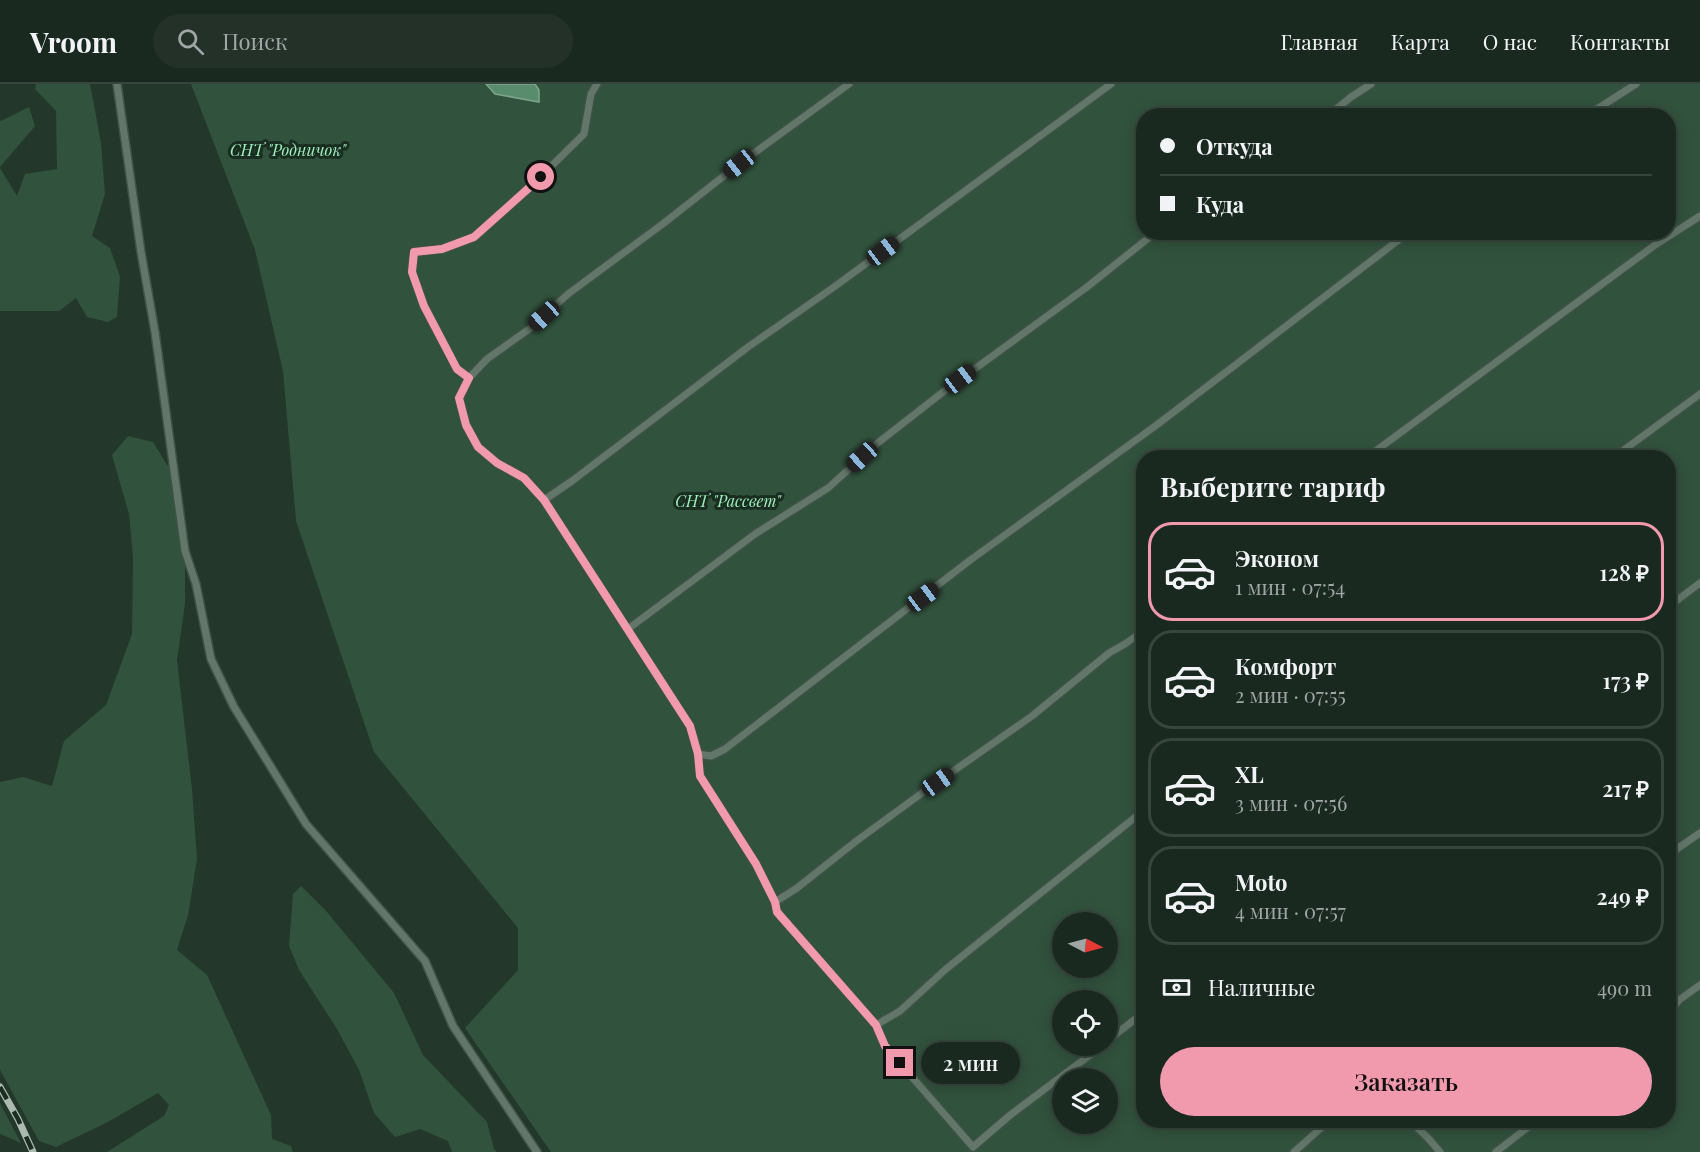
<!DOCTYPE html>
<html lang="ru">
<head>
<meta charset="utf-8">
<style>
  body { margin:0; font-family:"Playfair Display",serif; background:#233129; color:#f1f3f6; height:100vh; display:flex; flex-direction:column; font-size:22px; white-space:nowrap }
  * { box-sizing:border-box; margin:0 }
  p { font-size:20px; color:#9fa6a5 }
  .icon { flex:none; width:33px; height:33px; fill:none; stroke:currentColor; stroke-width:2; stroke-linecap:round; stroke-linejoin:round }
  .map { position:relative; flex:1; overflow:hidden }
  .drawer { position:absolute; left:1136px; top:366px; width:540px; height:678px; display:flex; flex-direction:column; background:#1a2920; border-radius:24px; box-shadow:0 3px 15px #0003,0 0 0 2px #38453e }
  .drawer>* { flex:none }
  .hud { position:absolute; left:1136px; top:24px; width:540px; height:132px; border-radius:24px; box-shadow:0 3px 15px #0003,0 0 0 2px #38453e; display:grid; align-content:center; height:132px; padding:0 24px; background:#1a2920 }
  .needle { width:39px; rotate:96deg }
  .controls { position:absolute; left:1052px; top:828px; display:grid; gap:12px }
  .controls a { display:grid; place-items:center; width:66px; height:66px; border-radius:50%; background:#1a2920; box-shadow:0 3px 15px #0003,0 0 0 2px #38453e; font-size:30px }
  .end { position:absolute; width:27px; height:27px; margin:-14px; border:8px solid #f29aad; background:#111; box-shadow:0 0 0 3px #111 }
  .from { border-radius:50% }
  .bubble { position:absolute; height:42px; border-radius:21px; background:#1a2920; box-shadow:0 3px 15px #0003,0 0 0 2px #38453e; font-size:20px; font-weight:600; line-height:42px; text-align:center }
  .car { position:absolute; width:18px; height:36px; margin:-18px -9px; border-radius:8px; box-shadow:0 0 4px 2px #0007; background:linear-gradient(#222 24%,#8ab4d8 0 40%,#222 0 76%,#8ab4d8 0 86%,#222 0) }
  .hud b { display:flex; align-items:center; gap:21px; height:57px; font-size:22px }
  .hud b+b { border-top:2px solid #38453e }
  .hud i { width:15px; height:15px; background:#f1f3f6 }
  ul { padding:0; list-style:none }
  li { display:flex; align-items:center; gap:18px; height:99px; margin:0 12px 9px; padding:0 12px; border:3px solid #38453e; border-radius:24px }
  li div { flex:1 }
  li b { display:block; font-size:22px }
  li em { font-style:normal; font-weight:600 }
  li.selected { border-color:#f29aad }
  li>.icon { width:54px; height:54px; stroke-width:1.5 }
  h2 { padding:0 24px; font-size:27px; line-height:72px }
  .pay { display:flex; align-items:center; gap:15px; height:66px; padding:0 24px; font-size:22px }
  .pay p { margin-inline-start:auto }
  .button { display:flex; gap:12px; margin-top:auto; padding:12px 24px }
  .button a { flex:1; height:69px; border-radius:36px; background:#f29aad; color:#111; font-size:24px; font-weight:600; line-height:69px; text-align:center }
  header { display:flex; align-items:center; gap:36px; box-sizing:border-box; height:84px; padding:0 30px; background:#1a2920; border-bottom:2px solid #38453e }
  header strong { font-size:28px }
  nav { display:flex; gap:33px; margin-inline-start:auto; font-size:21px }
  .search { width:420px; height:54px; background:#233129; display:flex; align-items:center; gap:15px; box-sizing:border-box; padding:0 21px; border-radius:33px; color:#9fa6a5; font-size:22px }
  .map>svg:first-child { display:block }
  .green { fill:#31523d; fill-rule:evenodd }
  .water { fill:#588c6c; stroke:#7da58c; stroke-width:1.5 }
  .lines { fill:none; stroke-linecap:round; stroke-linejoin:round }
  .lane-casing { stroke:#3f5246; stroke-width:10 }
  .lane { stroke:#627769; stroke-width:7 }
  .rail-casing { stroke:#abb9b0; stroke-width:7 }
  .rail { stroke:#192d21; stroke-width:4.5; stroke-dasharray:14; stroke-linecap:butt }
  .route { stroke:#f29aad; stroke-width:8 }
  .labels { text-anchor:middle; stroke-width:6; stroke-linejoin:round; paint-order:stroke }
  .park-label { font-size:16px; font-style:italic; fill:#9fefbc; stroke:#192d21 }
</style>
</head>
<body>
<header>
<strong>Vroom</strong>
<div class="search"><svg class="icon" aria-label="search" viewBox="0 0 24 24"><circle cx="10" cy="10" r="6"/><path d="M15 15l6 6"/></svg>Поиск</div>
<nav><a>Главная</a><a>Карта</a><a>О нас</a><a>Контакты</a></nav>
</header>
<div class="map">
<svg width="1700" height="1068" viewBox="0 0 1700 1068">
  <rect width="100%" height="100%" fill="#23372a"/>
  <g class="green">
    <path d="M36,0h54l11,59 4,51 -13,42 18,12 10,29 -3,40 -9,5 -21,-5 -11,-19 -17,13h-59v-143l17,28 8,-22 32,-5 -1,-58 -21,-22z"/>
    <path d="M191,0h1509v1068h-1149l-86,-124 53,-58v-42l-144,-176 -78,-231 -13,-150 -28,-121zM1143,32h525v116h-525zM1143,374h525v662h-525zM1062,838h45v46h-45zM1062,916h45v46h-45zM1062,994h45v46h-45z"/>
    <path d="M29,23l6,19 -35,41v-47l1,1z"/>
    <path d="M128,352l25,6 18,29 14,80v53l-8,56 15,129 5,70 -9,56 -11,35 30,25 64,140 1,24 19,7 2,6h-186l57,-36 5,-11 -11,-12 -52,30 -50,24 -17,-6 -39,-71v-288l23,-5 29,9 12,-45 42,-36 26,-71 1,-77 -4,-43 -17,-59z"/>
    <path d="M301,802l26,26 67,81 29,62 64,67 7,27 3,3h-45l-4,-11 -28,-12 -25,8 -21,-24 -15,-43 -22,-41 -38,-59 -10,-24 4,-52z"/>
    <path d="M0,1019l21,40 -21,-9z"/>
  </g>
  <path class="water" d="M486,0h49l4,6v12l-44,-8z"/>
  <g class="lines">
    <defs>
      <g id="lane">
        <path d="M117,0l24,168 14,80 30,219 11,33 15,75 23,48 72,117 119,137 28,65 84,126"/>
        <path d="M597,0l-6,10 -7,40 -58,57 -52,46 -32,12 -28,3 -2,20 12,34 33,63 12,9 -10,20 7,27 12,22 19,16 27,15 20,22 146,226 8,28 2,22 56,88 19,38 2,10 99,113 9,21 88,101 36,-31 93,-70"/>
        <path d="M1328,32l23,-19 20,-13"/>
        <path d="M1586,32l50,-32"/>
        <path d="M469,294l18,-19 45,-32 36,-33 96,-71 75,-59 110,-80"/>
        <path d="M1366,374l289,-213 45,-29"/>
        <path d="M1613,374l87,-64"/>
        <path d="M544,416l28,-19 176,-134 86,-60 277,-203"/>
        <path d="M1668,523l32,-24"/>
        <path d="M628,545l127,-95 73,-46 51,-46 64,-50 144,-105 69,-55"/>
        <path d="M698,670l13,2 14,-7 244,-188 189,-137 251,-192"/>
        <path d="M1668,771l32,-22"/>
        <path d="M775,818l22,-14 58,-46 67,-49 110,-77 77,-63 16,-9 18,-13"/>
        <path d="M1668,930l11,-14 21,-15"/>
        <path d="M876,941l24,-14 46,-42 197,-158"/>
        <path d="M1107,957l36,-28"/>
        <path d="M1409,1036l19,18 12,14"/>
        <path d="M1294,1068l36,-32"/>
        <path d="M1496,1068l41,-32"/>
      </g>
    </defs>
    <use href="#lane" class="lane-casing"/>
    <use href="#lane" class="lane"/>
    <defs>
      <path id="rail" d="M0,1003l18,32 15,33"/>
    </defs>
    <use href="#rail" class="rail-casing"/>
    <use href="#rail" class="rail"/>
  </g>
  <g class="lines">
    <path class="route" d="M541,93l-67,60 -32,12 -28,3 -2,20 12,34 33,63 12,9 -10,20 7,27 12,22 19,16 27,15 20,22 146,226 8,28 2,22 56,88 19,38 2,10 99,113 9,21 15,17"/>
  </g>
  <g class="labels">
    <g class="park-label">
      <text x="288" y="72">СНТ "Родничок"</text>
      <text x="728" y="423">СНТ "Рассвет"</text>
    </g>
  </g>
</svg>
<div class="controls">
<a><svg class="needle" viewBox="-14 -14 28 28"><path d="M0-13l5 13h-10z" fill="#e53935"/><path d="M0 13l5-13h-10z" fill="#9fa6a5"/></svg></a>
<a><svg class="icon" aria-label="locate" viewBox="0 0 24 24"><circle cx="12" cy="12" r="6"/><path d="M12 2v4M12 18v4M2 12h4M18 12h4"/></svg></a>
<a><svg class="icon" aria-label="layers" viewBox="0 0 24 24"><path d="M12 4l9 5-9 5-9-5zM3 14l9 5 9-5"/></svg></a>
</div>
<i class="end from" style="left:541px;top:93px"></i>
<i class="end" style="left:900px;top:979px"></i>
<div class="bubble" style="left:921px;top:958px;width:99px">2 мин</div>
<i class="car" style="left:739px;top:80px;rotate:232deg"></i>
<i class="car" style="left:883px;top:167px;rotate:53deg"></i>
<i class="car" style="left:544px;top:232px;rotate:228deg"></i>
<i class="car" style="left:960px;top:295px;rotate:53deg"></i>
<i class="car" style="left:862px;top:373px;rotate:228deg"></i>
<i class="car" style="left:923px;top:513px;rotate:53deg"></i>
<i class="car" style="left:938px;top:698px;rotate:55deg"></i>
<div class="hud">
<b><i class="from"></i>Откуда</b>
<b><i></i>Куда</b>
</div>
<section class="drawer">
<h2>Выберите тариф</h2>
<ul>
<li class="selected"><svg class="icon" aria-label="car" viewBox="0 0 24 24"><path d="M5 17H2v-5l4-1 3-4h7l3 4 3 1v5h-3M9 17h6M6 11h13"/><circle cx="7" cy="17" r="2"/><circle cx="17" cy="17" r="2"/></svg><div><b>Эконом</b><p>1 мин · 07:54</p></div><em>128 ₽</em></li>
<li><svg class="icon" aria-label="car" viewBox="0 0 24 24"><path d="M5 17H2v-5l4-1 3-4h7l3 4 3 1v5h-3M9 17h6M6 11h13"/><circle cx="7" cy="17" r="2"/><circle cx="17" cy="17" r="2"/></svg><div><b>Комфорт</b><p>2 мин · 07:55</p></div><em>173 ₽</em></li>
<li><svg class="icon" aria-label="car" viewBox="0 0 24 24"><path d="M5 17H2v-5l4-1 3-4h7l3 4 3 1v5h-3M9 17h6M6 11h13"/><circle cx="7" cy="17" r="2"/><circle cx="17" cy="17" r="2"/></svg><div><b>XL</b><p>3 мин · 07:56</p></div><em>217 ₽</em></li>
<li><svg class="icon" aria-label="car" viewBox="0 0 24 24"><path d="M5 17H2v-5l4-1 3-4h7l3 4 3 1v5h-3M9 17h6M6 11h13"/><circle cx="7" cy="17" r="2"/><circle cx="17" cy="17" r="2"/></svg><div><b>Moto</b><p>4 мин · 07:57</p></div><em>249 ₽</em></li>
</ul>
<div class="pay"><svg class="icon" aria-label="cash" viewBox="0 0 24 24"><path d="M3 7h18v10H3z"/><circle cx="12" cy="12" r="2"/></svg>Наличные<p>490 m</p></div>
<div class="button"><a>Заказать</a></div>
</section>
</div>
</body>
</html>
